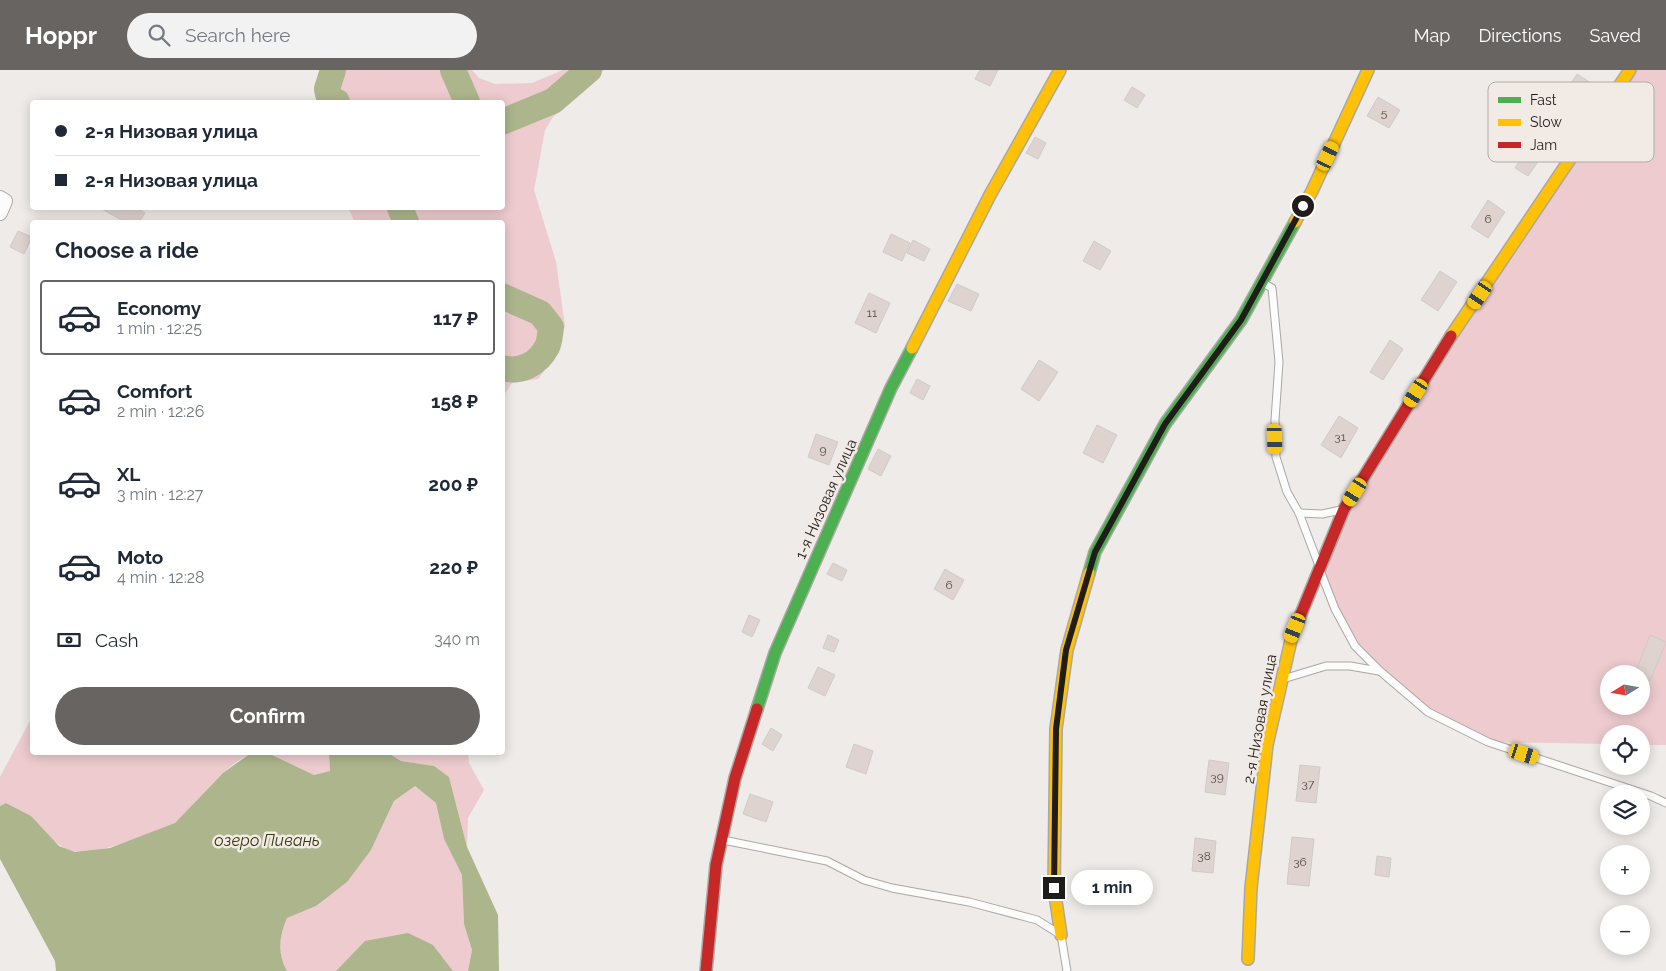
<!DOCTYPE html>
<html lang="en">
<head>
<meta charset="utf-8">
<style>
  body { margin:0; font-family:Raleway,sans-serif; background:#f2f2f3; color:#1f2937; height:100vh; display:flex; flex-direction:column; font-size:19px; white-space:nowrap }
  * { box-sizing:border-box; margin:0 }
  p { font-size:16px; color:#747a83 }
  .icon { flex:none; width:28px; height:28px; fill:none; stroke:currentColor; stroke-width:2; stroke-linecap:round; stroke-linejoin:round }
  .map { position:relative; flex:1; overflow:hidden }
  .panel { position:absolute; left:30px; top:150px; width:475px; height:535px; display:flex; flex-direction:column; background:#fff; border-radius:5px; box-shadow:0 2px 12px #0003 }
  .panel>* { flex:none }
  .guide { position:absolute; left:30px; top:30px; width:475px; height:110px; border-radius:5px; box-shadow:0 2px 12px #0003; display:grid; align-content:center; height:110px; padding:0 25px; background:#fff }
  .needle { width:32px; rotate:259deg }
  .buttons { position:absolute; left:1600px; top:595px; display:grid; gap:10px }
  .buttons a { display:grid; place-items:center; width:50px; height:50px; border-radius:50%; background:#fff; box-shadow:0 2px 12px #0003; font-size:25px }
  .end { position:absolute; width:22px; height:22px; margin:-11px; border:6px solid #1f1c1a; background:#fff; box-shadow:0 0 0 2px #fff }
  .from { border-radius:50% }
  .bubble { position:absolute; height:35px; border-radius:18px; background:#fff; box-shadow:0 2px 12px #0003; font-size:16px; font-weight:700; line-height:35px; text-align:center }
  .car { position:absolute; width:15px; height:30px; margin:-15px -8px; border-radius:6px; box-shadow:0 0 4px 1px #0007; background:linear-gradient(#f5c518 24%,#345 0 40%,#f5c518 0 76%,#345 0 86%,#f5c518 0) }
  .guide b { display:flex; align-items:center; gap:18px; height:48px; font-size:19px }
  .guide b+b { border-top:1px solid #e0e1e3 }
  .guide i { width:12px; height:12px; background:#1f2937 }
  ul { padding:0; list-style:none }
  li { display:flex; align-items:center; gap:15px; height:75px; margin:0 10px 8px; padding:0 15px; border:2px solid transparent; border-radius:5px }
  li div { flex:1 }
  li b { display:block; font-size:19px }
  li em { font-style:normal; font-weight:700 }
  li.current { border-color:#676462 }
  li>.icon { width:45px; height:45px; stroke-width:1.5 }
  h2 { padding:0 25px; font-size:22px; line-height:60px }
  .pay { display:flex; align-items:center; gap:12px; height:55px; padding:0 25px; font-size:19px }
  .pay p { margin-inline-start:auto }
  .action { display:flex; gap:10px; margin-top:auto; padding:10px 25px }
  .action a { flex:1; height:58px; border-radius:30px; background:#676462; color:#fff; font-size:20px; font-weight:700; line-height:58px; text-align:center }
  header { display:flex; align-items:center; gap:30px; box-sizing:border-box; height:70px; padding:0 25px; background:#676462; color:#fff }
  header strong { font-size:24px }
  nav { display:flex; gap:28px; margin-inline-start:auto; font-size:18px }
  .search { width:350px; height:45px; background:#f2f2f3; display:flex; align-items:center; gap:12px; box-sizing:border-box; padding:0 18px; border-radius:28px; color:#747a83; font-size:19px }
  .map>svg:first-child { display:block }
  .green { fill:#edcbce; fill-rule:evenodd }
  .water { fill:#acb58c }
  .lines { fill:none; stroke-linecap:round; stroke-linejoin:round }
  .river { stroke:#acb58c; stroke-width:26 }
  .building { fill:#ded3ce; stroke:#cecbc9 }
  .lane-casing { stroke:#aaa8a5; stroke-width:9 }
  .street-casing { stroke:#aaa8a5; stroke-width:16 }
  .fast-casing { stroke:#aaa8a5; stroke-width:14 }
  .slow-casing { stroke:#aaa8a5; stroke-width:14 }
  .jam-casing { stroke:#aaa8a5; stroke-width:14 }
  .lane { stroke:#fcfcfc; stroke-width:7 }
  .street { stroke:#fcfcfc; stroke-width:14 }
  .fast { stroke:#4caf50; stroke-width:11 }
  .slow { stroke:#ffc107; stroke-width:11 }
  .jam { stroke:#c62828; stroke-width:11 }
  .route { stroke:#1f1c1a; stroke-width:6 }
  .labels { text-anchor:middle; stroke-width:5; stroke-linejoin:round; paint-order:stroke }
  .number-label { font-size:12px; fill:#524d4a }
  .street-label { font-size:15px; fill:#1f1c1a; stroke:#f2eae4 }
  .water-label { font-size:16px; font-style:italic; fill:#323a0e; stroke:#f2eae4 }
  .key { fill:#f2eae4; stroke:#b3aca7; stroke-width:1 }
  .key-label { font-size:14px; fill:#1f1c1a }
</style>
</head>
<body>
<header>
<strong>Hoppr</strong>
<div class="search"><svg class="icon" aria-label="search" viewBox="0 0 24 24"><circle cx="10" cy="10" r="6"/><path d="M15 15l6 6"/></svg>Search here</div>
<nav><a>Map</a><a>Directions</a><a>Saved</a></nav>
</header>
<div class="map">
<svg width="1666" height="901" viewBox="0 0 1666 901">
  <rect width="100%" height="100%" fill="#eeebe8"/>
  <g class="green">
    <path d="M322,0h150l7,8 16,6 37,-1 31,-13h41l-51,47 -8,13 -11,60 22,72 9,64 -14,36 -13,17 -26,4 -9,14 -1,-175h-147l-7,-14h154v-106h-181l-1,-30z"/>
    <path d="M1630,0h36v675h-25v-11h-32v10l-121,-2 -60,-30 -73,-66 -36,-78 25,-59zM1609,604h32v32h-32z"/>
    <path d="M32,647v35l225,1c-24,1 -61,51 -80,68 -12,11 -88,36 -104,30 -19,-5 -27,-20 -41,-33 -7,-6 -18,-10 -26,-15l-6,3v-29z"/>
    <path d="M268,683h61l1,18 -16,4z"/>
    <path d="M388,683h80l1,10 15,27 -16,28 -1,29 -18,-70 -16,-11 -32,-5z"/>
    <path d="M415,716l21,17 8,36 18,36 2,49 8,26 -4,21h-15l-20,-26 -68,-4 -29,30h-49c-10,-17 -8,-35 0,-53l29,-12 55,-56 23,-49z"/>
  </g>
  <g class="water">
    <path d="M251,683h17l46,22 16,-4 -1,-18h59l13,8 33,5 15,11 18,70 31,68 1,56h-31l4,-21 -8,-26 -2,-49 -18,-36 -8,-36 -21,-17 -21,15 -23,49 -24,32 -31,24 -29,12c-8,18 -10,36 0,53h-231l-1,-10 -55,-102v-53l6,-3 25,13 28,30 16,6 35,-4 65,-25 48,-50z"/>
    <path d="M408,863l25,12 20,26h-117l29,-30z"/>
  </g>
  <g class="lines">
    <g class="river">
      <path d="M333,0l-6,19 2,9 8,4"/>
      <path d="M453,0l14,32"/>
      <path d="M502,52l51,-21 36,-31"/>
      <path d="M400,138l6,14"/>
      <path d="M502,226l38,17 11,14c-1,6 -1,14 -4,20 -9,17 -26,26 -45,21"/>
    </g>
  </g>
  <g class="building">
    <path d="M980,0h18l-8,16 -15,-7z"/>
    <path d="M1577,4l17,11 -21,32 -17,-11z"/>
    <path d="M1132,17l13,8 -8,13 -13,-8z"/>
    <path d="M1378,27l22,13 -11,18 -22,-12z"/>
    <path d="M1035,67l11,6 -8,16 -12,-6z"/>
    <path d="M1530,74l14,9 -16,23 -13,-8z"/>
    <path d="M1488,130l17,12 -17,26 -17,-11z"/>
    <path d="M100,138h36l9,5 -6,9h-14z"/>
    <path d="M18,161l14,6 -8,17 -14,-7z"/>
    <path d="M891,164l19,9 -8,18 -19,-9z"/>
    <path d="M913,170l17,9 -6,12 -17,-8z"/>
    <path d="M1094,171l17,10 -11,19 -17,-9z"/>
    <path d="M1440,201l17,11 -19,29 -17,-11z"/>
    <path d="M957,214l22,10 -8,17 -23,-10z"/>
    <path d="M869,223l21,10 -14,30 -21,-10z"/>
    <path d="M1390,270l13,9 -20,31 -13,-8z"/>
    <path d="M1039,290l19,12 -19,29 -18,-12z"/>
    <path d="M917,309l13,7 -7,14 -13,-7z"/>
    <path d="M1339,346l19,12 -17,30 -20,-13z"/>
    <path d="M1097,355l20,10 -14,28 -20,-10z"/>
    <path d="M816,364l22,8 -9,23 -21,-8z"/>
    <path d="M878,379l13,7 -10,20 -13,-7z"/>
    <path d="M833,493l14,7 -5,11 -15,-7z"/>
    <path d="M945,499l19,11 -11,20 -19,-11z"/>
    <path d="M749,545l11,5 -8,17 -10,-5z"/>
    <path d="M828,565l11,5 -5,12 -11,-4z"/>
    <path d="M1650,565l16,7 -16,39 -9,-4v-3h-6z"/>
    <path d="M818,597l17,8 -10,21 -17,-8z"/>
    <path d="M771,658l11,7 -9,16 -11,-7z"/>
    <path d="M854,674l19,7 -7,23 -20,-7z"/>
    <path d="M1209,690l20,3 -4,32 -20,-3z"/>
    <path d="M1300,695l20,2 -4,36 -20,-2z"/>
    <path d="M750,724l23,8 -7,20 -23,-8z"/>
    <path d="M1292,767l22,2 -5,47 -22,-2z"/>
    <path d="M1195,768l21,3 -3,32 -21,-2z"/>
    <path d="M1377,786l14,2 -2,19 -14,-2z"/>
  </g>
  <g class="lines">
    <defs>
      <g id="lane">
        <path d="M1263,213l9,5 7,74 -4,58 1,37 11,35 12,21 19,50"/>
        <path d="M1299,443l23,1 19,-4"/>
        <path d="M1321,503l14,36 20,37 25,25 48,41 60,30 163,54 15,7"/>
        <path d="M1283,609l43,-13h24l29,5"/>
        <path d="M723,770l104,21 37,19 28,8 77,14 68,18 24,15 6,36"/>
      </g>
      <path id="street" d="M0,128l5,3 -5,12"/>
      <g id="fast">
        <path d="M1089,503l6,-21 70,-128 76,-104 54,-98"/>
        <path d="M757,639l18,-56 116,-265 21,-40"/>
      </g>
      <g id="slow">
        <path d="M1295,152l17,-31 56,-121"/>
        <path d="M1451,266l179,-266"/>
        <path d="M912,278l78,-153 70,-125"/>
        <path d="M1061,865l-7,-47 2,-159 11,-79 22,-77"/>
        <path d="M1248,889l3,-71 16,-143 25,-109"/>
      </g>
      <g id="jam">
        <path d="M1292,566l52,-127 107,-173"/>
        <path d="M706,901l10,-106 19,-87 22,-69"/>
      </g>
    </defs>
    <use href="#lane" class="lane-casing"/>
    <use href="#street" class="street-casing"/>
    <use href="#fast" class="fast-casing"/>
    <use href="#slow" class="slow-casing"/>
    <use href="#jam" class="jam-casing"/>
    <use href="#lane" class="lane"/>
    <use href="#street" class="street"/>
    <use href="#fast" class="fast"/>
    <use href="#slow" class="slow"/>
    <use href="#jam" class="jam"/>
  </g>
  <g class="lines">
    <path class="route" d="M1054,818l2,-159 10,-79 29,-98 70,-128 76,-104 62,-114"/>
  </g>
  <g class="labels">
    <g class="number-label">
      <text x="1384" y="47">5</text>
      <text x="1488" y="153">6</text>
      <text x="872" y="247">11</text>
      <text x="1340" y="371">31</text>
      <text x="823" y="384">9</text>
      <text x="949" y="519">6</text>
      <text x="1217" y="711">39</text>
      <text x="1308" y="718">37</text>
      <text x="1204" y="790">38</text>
      <text x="1300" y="796">36</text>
    </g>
    <g class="street-label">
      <text transform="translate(826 429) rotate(-66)" y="5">1-я Низовая улица</text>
      <text transform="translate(1260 649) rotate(-80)" y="5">2-я Низовая улица</text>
    </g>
    <g class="water-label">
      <text x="267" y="776">озеро Пивань</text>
    </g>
  </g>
  <rect x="1488" y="12" width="166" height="80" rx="8" class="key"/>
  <rect x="1498" y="27" width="23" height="6" fill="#4caf50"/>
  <rect x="1498" y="49" width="23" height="7" fill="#ffc107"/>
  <rect x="1498" y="72" width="23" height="6" fill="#c62828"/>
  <g class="key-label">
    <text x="1530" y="35">Fast</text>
    <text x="1530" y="57">Slow</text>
    <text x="1530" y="80">Jam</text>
  </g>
</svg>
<div class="buttons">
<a><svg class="needle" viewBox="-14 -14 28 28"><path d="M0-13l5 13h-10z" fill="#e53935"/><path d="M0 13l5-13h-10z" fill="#747a83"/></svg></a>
<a><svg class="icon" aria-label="locate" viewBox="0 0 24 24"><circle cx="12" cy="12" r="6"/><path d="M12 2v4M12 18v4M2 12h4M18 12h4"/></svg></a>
<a><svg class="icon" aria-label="layers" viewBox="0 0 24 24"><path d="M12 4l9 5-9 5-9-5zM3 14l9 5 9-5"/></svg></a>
<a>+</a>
<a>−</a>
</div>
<i class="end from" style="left:1303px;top:136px"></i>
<i class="end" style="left:1054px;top:818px"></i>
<div class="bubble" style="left:1071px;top:800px;width:82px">1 min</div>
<i class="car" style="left:1328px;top:86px;rotate:25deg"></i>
<i class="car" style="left:1480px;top:225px;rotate:214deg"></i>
<i class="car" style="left:1416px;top:323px;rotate:212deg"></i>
<i class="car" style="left:1275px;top:369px;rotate:178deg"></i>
<i class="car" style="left:1355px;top:422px;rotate:212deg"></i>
<i class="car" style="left:1295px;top:558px;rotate:202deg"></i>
<i class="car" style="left:1524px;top:684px;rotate:108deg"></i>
<div class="guide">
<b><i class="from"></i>2-я Низовая улица</b>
<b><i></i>2-я Низовая улица</b>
</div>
<section class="panel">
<h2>Choose a ride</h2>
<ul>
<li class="current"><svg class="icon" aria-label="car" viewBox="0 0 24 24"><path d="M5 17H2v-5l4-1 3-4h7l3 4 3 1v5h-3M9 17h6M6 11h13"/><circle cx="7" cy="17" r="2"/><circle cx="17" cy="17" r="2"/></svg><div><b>Economy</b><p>1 min · 12:25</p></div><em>117 ₽</em></li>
<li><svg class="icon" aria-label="car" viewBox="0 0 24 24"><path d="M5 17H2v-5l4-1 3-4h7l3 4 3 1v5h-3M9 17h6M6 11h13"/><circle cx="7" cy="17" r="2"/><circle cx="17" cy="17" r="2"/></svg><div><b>Comfort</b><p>2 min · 12:26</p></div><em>158 ₽</em></li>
<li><svg class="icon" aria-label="car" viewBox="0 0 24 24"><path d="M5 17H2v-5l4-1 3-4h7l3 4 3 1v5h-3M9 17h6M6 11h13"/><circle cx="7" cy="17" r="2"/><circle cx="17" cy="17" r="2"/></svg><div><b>XL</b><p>3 min · 12:27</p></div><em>200 ₽</em></li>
<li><svg class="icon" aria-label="car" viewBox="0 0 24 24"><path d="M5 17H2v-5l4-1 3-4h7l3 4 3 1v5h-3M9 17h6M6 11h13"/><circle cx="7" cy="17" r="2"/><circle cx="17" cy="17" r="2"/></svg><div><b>Moto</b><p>4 min · 12:28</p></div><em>220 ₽</em></li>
</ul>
<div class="pay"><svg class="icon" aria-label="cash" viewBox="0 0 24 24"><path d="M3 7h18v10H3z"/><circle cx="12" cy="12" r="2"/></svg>Cash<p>340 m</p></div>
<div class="action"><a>Confirm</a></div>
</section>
</div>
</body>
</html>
